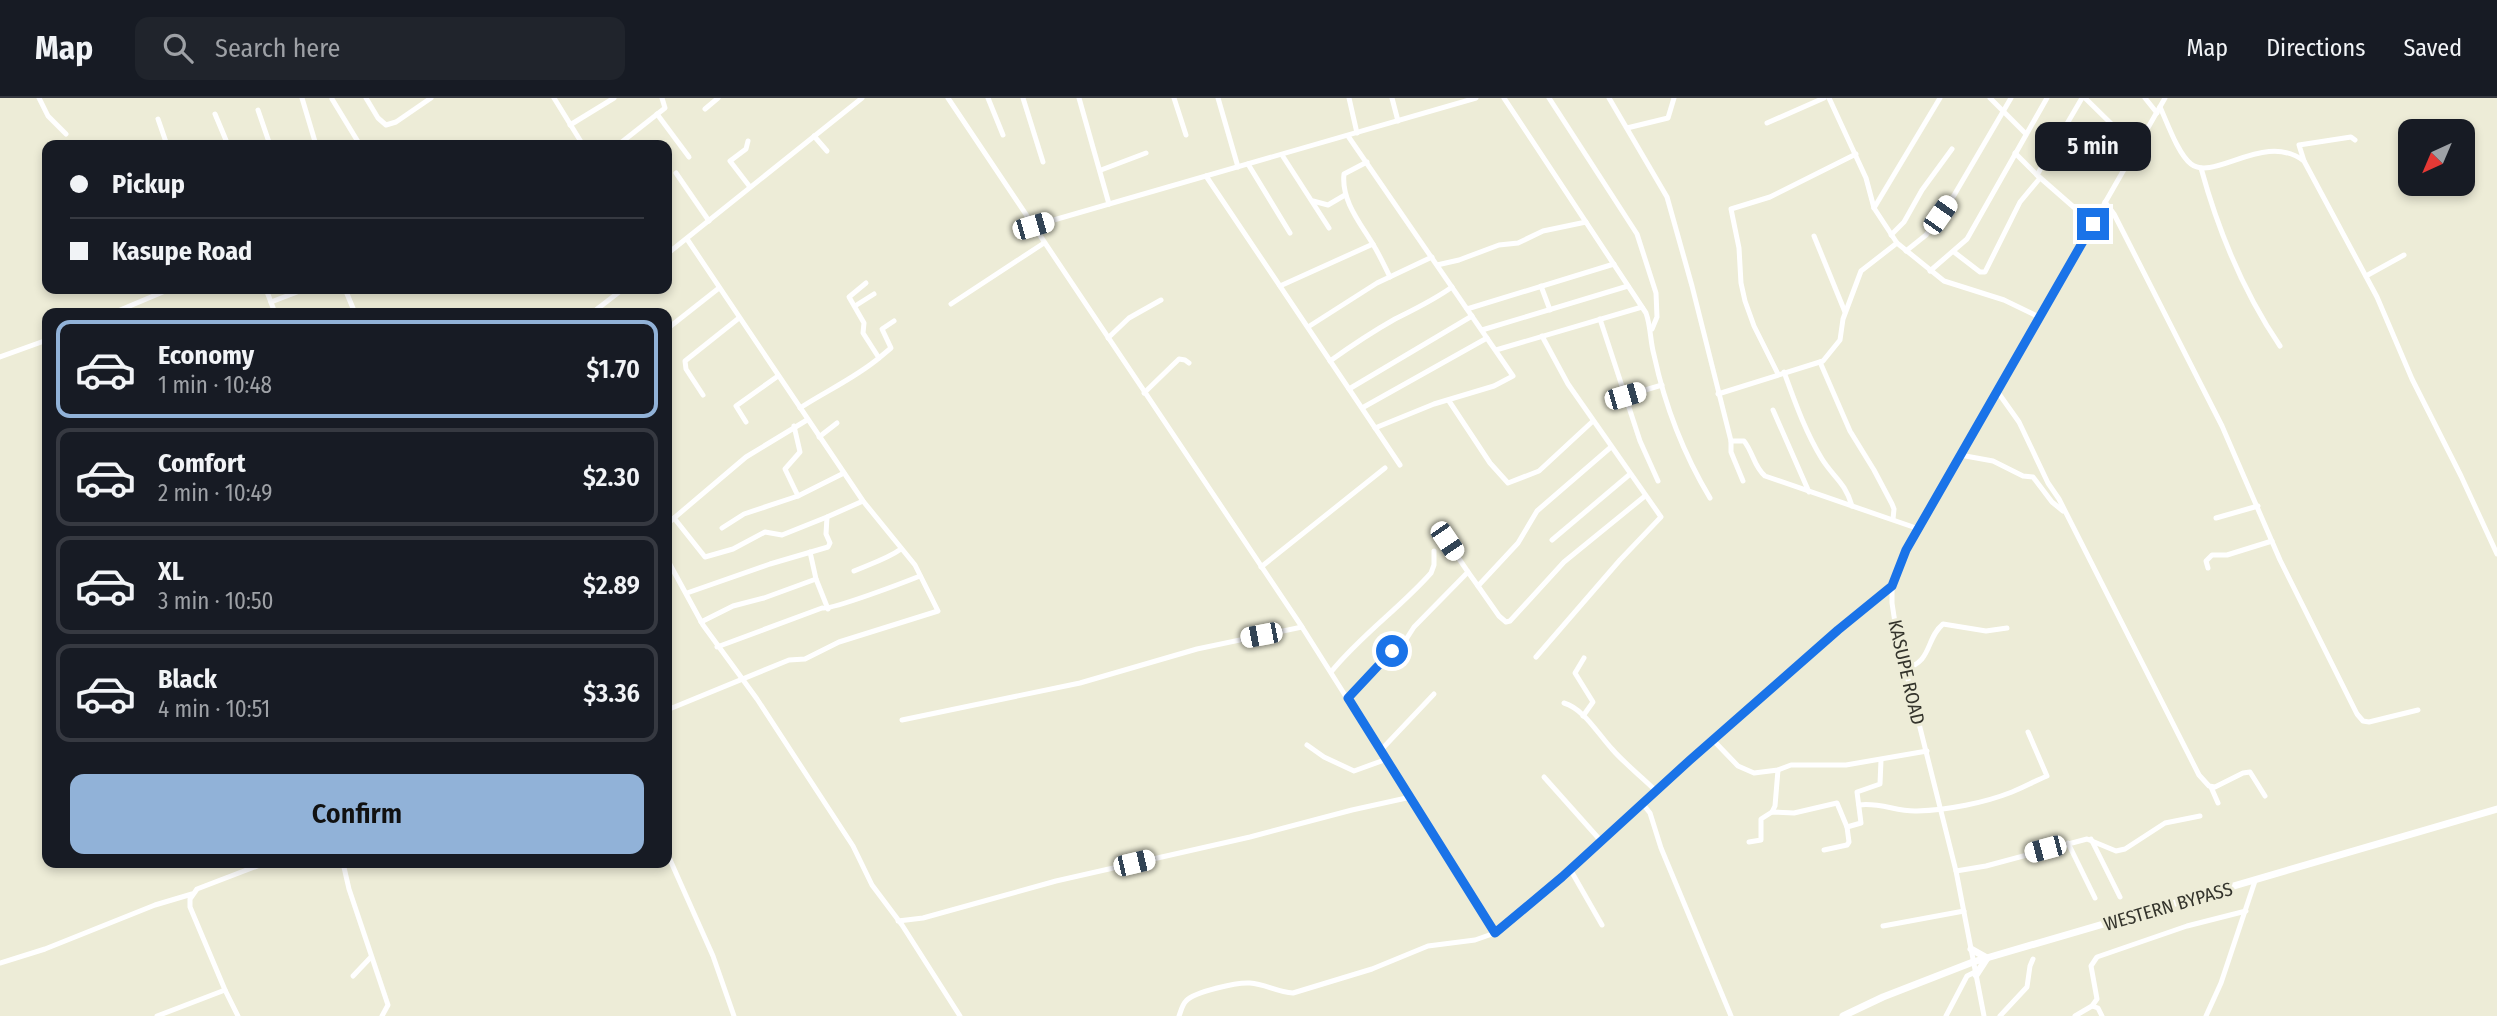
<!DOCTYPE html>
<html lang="en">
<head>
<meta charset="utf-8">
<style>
  body { margin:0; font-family:"Fira Sans Condensed",sans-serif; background:#20242c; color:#f1f3f6; height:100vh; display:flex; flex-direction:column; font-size:26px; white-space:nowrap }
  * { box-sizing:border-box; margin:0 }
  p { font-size:23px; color:#9ea1a6 }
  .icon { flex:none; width:38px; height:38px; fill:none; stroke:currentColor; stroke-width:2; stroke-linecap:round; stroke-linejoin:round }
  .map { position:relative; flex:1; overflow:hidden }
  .panel { position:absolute; left:42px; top:210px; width:630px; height:560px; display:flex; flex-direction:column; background:#171b24; border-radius:14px; box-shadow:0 4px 10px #0003 }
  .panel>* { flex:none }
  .hud { position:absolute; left:42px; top:42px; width:630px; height:154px; border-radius:14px; box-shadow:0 4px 10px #0003; display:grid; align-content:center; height:154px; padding:0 28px; background:#171b24 }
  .needle { width:46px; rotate:224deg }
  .controls { position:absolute; left:2398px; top:21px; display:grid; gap:14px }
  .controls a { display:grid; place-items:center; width:77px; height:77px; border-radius:14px; background:#171b24; box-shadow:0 4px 10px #0003; font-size:35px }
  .end { position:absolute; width:32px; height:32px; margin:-16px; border:9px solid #1a73e8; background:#fff; box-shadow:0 0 0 4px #fff }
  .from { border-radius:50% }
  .bubble { position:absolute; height:49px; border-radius:14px; background:#171b24; box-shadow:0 4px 10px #0003; font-size:23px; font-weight:600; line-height:49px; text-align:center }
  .car { position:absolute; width:21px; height:42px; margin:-21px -10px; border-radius:9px; box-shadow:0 0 5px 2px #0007; background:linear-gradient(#fff 24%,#345 0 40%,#fff 0 76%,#345 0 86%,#fff 0) }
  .hud b { display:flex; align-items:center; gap:24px; height:66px; font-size:26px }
  .hud b+b { border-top:2px solid #363941 }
  .hud i { width:18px; height:18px; background:#f1f3f6 }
  ul { padding:12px 0 0; list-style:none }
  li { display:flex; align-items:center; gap:21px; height:98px; margin:0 14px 10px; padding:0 14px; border:4px solid #363941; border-radius:14px }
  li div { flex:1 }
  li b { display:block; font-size:26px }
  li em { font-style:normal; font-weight:600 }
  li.current { border-color:#91b2d8 }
  li>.icon { width:63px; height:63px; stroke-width:1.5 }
  .button { display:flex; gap:14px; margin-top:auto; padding:14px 28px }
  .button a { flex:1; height:80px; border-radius:14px; background:#91b2d8; color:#111; font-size:28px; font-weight:600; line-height:80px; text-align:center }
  header { display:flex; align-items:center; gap:42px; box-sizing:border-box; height:98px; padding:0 35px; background:#171b24; border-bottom:2px solid #363941 }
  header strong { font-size:33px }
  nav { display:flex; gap:38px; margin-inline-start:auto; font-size:24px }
  .search { width:490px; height:63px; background:#20242c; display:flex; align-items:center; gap:18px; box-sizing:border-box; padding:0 24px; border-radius:14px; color:#9ea1a6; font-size:26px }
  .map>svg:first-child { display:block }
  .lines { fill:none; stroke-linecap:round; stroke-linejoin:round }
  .minor { stroke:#fff; stroke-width:5 }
  .major { stroke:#fff; stroke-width:7 }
  .route { stroke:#1a73e8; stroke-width:9 }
  .labels { text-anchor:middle; stroke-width:6; stroke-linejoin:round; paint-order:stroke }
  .street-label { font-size:19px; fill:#34342c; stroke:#edecd7 }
</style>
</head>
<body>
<header>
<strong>Map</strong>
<div class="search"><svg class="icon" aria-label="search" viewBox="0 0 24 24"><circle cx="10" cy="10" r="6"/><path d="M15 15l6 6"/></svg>Search here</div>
<nav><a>Map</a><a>Directions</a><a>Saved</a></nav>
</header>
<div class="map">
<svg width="2497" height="918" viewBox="0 0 2497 918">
  <rect width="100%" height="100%" fill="#edecd7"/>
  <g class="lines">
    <g class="minor">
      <path d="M39,0l9,18 18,18"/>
      <path d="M302,0l14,47"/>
      <path d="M366,0l12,20 8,7 10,-3 35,-24"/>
      <path d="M554,0l29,47"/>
      <path d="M948,0l354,529 193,306 66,-56 129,-117 148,-130 54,-44"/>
      <path d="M988,0l15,37"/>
      <path d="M1023,0l20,64"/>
      <path d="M1079,0l30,106"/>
      <path d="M1174,0l12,37"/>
      <path d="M1218,0l20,69"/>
      <path d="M1349,0l8,35"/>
      <path d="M1392,0l6,23"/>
      <path d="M1504,0l142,215c5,14 4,28 8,42 11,51 29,98 56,143"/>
      <path d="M1549,0l88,136 19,59 1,24 -5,12"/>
      <path d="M1609,0l58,99 25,89 39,155v11l12,29"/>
      <path d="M1829,0l37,80 8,30 23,35 47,38 60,19 35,17"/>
      <path d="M1990,0l36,36"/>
      <path d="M2085,0l51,50"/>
      <path d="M2145,0l12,15"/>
      <path d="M332,1l28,46"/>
      <path d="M2160,9c7,15 18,47 31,57 23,18 74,-33 113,-3l73,136 35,82 49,97 36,78"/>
      <path d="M705,11l13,-11"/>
      <path d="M258,12l12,35"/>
      <path d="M215,16l13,31"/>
      <path d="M657,16l32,43"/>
      <path d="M158,21l9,26"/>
      <path d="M1767,25l57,-25"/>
      <path d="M570,27l44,-27"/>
      <path d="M1627,30l41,-10 6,-20"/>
      <path d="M814,38l13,15"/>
      <path d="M1348,38l165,240 -19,10 -60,18 -59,24"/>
      <path d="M748,43l-2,8 -16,12 20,26"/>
      <path d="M618,47l47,-37 -3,-10"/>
      <path d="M2015,55l22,22 56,49"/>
      <path d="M1282,57l47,73"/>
      <path d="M2304,63l-5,-16 52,-8 4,3"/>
      <path d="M1367,64l-23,12c-3,27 17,50 30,72 6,10 11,21 16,31"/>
      <path d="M1248,66l42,69"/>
      <path d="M2201,70c17,62 43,125 79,178"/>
      <path d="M1101,72l45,-17"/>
      <path d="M676,75l33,48"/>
      <path d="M2037,77l45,-77"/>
      <path d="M1206,78l194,289"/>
      <path d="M1313,103l15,4 17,-10"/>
      <path d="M2105,104l9,12 108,212 58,134 77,154 6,7 6,1 49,-12"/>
      <path d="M1874,110l66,-110"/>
      <path d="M667,119l2,2"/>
      <path d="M1033,128l443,-128"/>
      <path d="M1891,137l13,-13 18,-32 30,-41"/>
      <path d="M1814,138l31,76"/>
      <path d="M1906,153l20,-16 27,-38 58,-99"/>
      <path d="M1954,154l26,20h5l35,-70 20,-24"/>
      <path d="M667,156l195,-156"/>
      <path d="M1437,167l22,-5 40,-15 19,-2 25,-12 43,-9"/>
      <path d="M1930,173l37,-32 80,-141"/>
      <path d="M2366,178l38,-21"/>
      <path d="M1280,188l93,-42"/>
      <path d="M1541,188l9,24"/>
      <path d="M266,191l9,24"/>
      <path d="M345,191l10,24"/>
      <path d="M271,204l34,-13"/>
      <path d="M951,206l93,-61"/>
      <path d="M855,208l19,-12"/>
      <path d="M1467,211l147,-45"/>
      <path d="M113,215l57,-24"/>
      <path d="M592,215l31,-24"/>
      <path d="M1600,221l40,122 18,40"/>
      <path d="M1308,229l69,-44 55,-26"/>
      <path d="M667,231l52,-41"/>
      <path d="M1482,232l146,-44"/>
      <path d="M1108,240l21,-20 32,-18"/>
      <path d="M1496,252l146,-43"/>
      <path d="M0,259l47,-17"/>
      <path d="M879,260l12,-10 -9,-19 12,-8"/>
      <path d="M1330,263c21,-15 42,-29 65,-42 20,-10 39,-19 57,-32"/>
      <path d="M1820,264l30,69 24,39 18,34 2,5 -1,10"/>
      <path d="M1784,274c11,30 21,59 38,87 12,19 23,23 30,47"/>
      <path d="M1778,276l-24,-48 -9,-25 -4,-18 -2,-35 -8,-39 39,-12 86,-43"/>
      <path d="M1349,291l123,-73"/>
      <path d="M1997,293l22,31 29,61 11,16 140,276 10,11 6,1 28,-14 7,-1 15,24"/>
      <path d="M1144,295l35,-34 6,1 4,3"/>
      <path d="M1718,296l105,-33 17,-21 3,-21 18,-48 36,-28"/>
      <path d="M703,297l-17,-26 -1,-8 54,-43"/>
      <path d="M1625,298l37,-11"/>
      <path d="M1449,303l41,62 18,20 31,-12 54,-50"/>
      <path d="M800,310c26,-17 55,-30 79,-50l-16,-25 1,-10 -15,-26 17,-14"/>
      <path d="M1362,310l125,-70"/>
      <path d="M1773,312l36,82"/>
      <path d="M746,324l-10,-16 42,-30"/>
      <path d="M794,328l6,26 -15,17 13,27"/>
      <path d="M819,339l18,-14"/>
      <path d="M1731,343h13c9,11 10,26 21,35l154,53"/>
      <path d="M1960,357l33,6 30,15 10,1 19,25 11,9"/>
      <path d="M674,420l31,39 28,-8 32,-17 17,3 45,-18"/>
      <path d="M2216,420l42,-12"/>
      <path d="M667,426l79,-67 61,-37"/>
      <path d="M722,430l22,-14 54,-18 46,-23"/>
      <path d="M1552,442l77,-65"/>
      <path d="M810,454l6,27 12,30"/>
      <path d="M667,461l36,66 54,74 96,147 19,39 30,40 58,91"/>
      <path d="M1261,469l124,-99"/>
      <path d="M2208,470l-2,-7 6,-6h15l45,-14"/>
      <path d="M854,473c16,-7 33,-12 47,-22"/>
      <path d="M1468,474l10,14 40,-43 19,-32 74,-64"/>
      <path d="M1478,488l21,30 7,6 4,-1 54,-59 81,-66"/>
      <path d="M687,495l83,-29 58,-17 2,-4 -4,-9 1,-17 36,-16"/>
      <path d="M701,524l32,-16 31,-8 52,-19"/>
      <path d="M717,549l105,-39c10,2 83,-26 98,-32"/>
      <path d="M1536,559l84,-97 41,-43 -93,-133 -26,-48"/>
      <path d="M1904,571c29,-7 21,-30 39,-45l43,7 21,-3"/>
      <path d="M1331,574c30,-37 69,-64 100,-99l3,-8v-14"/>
      <path d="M1348,600l39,-43 18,-14 9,-14 54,-55 -21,-31"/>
      <path d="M1564,605c20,6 34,31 48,46 13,15 30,28 44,42"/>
      <path d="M667,612l122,-50 16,-1 34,-17 99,-31 -23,-46 -52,-64 -176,-262"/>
      <path d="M1583,618l10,-14 -18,-29 9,-15"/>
      <path d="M902,622l178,-37 117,-34 105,-22"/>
      <path d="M1713,642l25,26 16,7 24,-3 13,-5h55l81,-14"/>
      <path d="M1307,647l17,12 30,14 33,-12"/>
      <path d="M1381,652l53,-56"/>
      <path d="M1544,679l57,64"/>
      <path d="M2211,689l7,16"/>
      <path d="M1642,705l8,10 11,35 70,168"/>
      <path d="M1859,707c21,-3 38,7 58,6 31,-1 67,-8 95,-19 12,-5 23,-11 35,-16l-19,-44"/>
      <path d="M1772,714l3,-6 3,-36"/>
      <path d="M1847,729l14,-4 -4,-31 23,-8 1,-24"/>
      <path d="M2091,741l29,58"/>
      <path d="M1749,744l12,-2v-21l11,-7 22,1 43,-10 10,24 2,15 -2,3 -23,5"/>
      <path d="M2068,745l27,55"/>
      <path d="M667,755l46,103 21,60"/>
      <path d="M343,765l6,26 39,116 -6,11"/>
      <path d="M1570,771l32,56"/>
      <path d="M1956,773l30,-5 101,-27 29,12 9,-2 40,-26 35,-7"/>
      <path d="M898,823l25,-3 133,-37 194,-44 102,-27 59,-13"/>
      <path d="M1883,828l81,-15"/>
      <path d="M0,865l45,-14 110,-44 37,-11"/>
      <path d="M353,878l18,-19"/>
      <path d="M2092,908l6,2 4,8"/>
      <path d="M157,918l68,-26"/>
      <path d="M238,918l-13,-26 -35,-83v-8l7,-10 68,-26"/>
      <path d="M1179,918c2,-5 3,-11 7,-15 8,-9 51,-19 64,-18 15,1 27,9 43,10l79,-24 56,-23 47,-6 20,-7"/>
      <path d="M1946,918l21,-40 8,-4"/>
      <path d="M1984,918l-28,-145 -59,-235 -5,-33v-17l14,-36 259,-452"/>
      <path d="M2000,918l27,-29 3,-21 3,-7"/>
      <path d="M2075,918l17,-10 5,-7 -6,-33 6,-9 90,-31 59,-15"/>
      <path d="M2206,918l15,-33 34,-102"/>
    </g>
    <g class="major">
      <path d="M1971,851l16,9 -11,17"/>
      <path d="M1843,918l40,-19 90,-35 524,-153"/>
    </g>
  </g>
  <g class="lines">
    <path class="route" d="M1392,553l-44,47 147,235 67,-56 128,-117 148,-130 54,-44 14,-36 187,-326"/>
  </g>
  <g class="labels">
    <g class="street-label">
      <text transform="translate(1907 574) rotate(77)" y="7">KASUPE ROAD</text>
      <text transform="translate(2168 808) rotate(-16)" y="7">WESTERN BYPASS</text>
    </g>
  </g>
</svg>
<div class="controls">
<a><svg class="needle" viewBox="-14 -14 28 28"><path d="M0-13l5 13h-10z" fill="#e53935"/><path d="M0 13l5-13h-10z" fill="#9ea1a6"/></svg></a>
</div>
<i class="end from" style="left:1392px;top:553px"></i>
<i class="end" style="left:2093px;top:126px"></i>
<div class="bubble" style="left:2035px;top:24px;width:116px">5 min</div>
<i class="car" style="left:1940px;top:117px;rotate:35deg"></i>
<i class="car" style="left:1033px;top:128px;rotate:74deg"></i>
<i class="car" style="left:1625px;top:298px;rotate:74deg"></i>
<i class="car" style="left:1447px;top:443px;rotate:146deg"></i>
<i class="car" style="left:1261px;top:537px;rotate:259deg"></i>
<i class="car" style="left:2045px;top:751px;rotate:255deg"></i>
<i class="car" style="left:1134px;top:765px;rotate:77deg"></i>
<div class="hud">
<b><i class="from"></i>Pickup</b>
<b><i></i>Kasupe Road</b>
</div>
<section class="panel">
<ul>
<li class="current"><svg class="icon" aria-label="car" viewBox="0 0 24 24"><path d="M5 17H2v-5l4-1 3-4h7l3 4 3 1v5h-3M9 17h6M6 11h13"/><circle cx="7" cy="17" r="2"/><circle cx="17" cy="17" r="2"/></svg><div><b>Economy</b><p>1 min · 10:48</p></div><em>$1.70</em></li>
<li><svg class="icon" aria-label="car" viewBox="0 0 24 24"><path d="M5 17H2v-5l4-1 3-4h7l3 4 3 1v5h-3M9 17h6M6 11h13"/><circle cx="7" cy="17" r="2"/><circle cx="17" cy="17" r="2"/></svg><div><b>Comfort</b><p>2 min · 10:49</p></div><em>$2.30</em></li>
<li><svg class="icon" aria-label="car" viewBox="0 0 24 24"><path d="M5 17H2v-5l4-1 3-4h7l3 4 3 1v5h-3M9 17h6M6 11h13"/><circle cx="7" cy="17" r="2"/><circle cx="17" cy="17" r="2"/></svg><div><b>XL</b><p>3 min · 10:50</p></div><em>$2.89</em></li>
<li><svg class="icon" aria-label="car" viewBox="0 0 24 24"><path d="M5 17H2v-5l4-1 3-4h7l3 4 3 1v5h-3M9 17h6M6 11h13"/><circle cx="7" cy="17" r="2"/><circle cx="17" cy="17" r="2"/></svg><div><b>Black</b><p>4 min · 10:51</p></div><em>$3.36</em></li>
</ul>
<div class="button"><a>Confirm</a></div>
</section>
</div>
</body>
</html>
